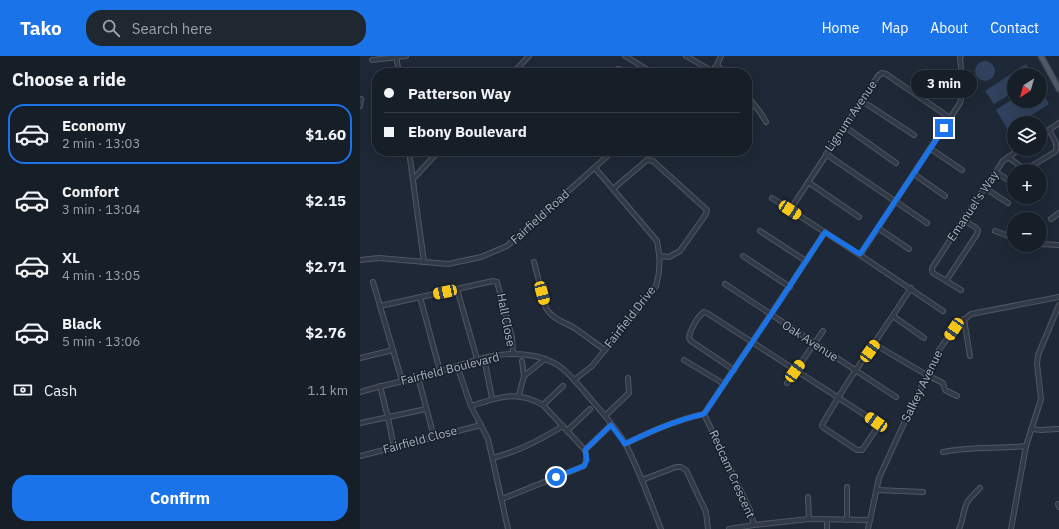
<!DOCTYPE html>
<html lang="en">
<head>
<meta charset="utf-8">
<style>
  body { margin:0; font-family:"IBM Plex Sans",sans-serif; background:#1f2730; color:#f1f3f6; height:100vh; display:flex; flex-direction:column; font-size:15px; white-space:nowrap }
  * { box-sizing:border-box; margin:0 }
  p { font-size:13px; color:#9ea2a8 }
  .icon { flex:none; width:22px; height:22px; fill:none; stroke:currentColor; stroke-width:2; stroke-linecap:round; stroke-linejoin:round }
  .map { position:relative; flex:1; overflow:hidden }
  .side { display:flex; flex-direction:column; background:#161e28; width:360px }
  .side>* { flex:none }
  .hud { position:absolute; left:12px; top:12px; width:380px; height:88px; border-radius:16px; box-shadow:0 4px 16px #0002,0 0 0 1px #353c45; display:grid; align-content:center; height:88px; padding:0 12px; background:#161e28 }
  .needle { width:26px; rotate:217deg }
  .fabs { position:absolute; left:647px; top:12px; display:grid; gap:8px }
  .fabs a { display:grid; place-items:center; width:40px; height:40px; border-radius:50%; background:#161e28; box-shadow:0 4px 16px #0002,0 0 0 1px #353c45; font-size:20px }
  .end { position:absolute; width:18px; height:18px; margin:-9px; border:5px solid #1a73e8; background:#fff; box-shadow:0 0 0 2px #fff }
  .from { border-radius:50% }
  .bubble { position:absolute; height:28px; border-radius:14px; background:#161e28; box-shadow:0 4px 16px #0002,0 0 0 1px #353c45; font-size:13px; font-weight:700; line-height:28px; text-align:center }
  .car { position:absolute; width:12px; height:24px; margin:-12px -6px; border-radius:5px; box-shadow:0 0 3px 1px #0007; background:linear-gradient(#f5c518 24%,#345 0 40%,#f5c518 0 76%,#345 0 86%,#f5c518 0) }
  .hud b { display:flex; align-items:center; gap:14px; height:38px; font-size:15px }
  .hud b+b { border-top:1px solid #353c45 }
  .hud i { width:10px; height:10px; background:#f1f3f6 }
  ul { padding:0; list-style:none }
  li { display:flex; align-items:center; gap:12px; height:60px; margin:0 8px 6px; padding:0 4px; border:2px solid transparent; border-radius:16px }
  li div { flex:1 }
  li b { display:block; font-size:15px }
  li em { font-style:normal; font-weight:700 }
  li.on { border-color:#1a73e8 }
  li>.icon { width:36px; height:36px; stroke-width:1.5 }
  h2 { padding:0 12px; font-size:18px; line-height:48px }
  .pay { display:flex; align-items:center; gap:10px; height:44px; padding:0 12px; font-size:15px }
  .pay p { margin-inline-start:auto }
  .action { display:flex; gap:8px; margin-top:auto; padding:8px 12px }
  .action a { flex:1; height:46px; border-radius:16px; background:#1a73e8; color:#fff; font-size:16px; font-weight:700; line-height:46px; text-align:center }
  header { display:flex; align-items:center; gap:24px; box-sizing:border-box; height:56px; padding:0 20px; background:#1a73e8; color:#fff }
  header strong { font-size:19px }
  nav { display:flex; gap:22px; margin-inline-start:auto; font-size:14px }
  .search { width:280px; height:36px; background:#1f2730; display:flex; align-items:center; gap:10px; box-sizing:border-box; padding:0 14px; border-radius:16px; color:#9ea2a8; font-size:15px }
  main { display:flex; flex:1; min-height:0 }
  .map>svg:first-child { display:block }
  .water { fill:#30425e }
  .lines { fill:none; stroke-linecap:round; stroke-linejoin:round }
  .minor-casing { stroke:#4f5765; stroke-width:6 }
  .major-casing { stroke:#3b4350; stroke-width:7 }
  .minor { stroke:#323a47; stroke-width:4 }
  .major { stroke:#4f5867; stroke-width:5 }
  .route { stroke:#1a73e8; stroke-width:5 }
  .labels { text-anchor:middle; stroke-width:3; stroke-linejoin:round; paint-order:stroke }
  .street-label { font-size:12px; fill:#abb4c4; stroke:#171f2b }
</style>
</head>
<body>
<header>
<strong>Tako</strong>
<div class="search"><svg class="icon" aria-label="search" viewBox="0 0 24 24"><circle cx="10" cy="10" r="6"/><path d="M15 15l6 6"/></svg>Search here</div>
<nav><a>Home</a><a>Map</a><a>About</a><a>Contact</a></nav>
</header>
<main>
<section class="side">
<h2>Choose a ride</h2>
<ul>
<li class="on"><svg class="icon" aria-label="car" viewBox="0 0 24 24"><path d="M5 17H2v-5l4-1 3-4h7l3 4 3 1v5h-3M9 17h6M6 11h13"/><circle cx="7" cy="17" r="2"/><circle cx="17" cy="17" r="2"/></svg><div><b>Economy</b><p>2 min · 13:03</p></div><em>$1.60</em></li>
<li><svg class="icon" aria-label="car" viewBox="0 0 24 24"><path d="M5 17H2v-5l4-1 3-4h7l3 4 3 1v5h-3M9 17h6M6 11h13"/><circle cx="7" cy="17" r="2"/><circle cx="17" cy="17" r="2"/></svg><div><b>Comfort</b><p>3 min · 13:04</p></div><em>$2.15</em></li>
<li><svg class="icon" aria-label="car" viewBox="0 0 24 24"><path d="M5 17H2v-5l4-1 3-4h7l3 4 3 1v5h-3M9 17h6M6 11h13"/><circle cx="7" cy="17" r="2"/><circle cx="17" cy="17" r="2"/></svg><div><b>XL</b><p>4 min · 13:05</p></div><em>$2.71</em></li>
<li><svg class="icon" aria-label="car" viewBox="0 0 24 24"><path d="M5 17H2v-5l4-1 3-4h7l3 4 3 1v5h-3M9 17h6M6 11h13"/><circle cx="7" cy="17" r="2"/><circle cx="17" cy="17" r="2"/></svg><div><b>Black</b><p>5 min · 13:06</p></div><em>$2.76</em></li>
</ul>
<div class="pay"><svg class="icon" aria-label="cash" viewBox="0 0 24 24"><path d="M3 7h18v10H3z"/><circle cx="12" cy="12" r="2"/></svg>Cash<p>1.1 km</p></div>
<div class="action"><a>Confirm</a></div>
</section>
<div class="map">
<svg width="699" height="473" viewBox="0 0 699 473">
  <rect width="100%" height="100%" fill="#1e2836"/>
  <g class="water">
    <circle cx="625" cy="15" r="10"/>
    <path d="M666,8l7,11h-19v17l-20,12 -9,-13z"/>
    <path d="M680,33l9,15 -30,19h-5v3l-6,4 -12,-20 18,-12v3h26z"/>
  </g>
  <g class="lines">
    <defs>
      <g id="minor">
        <path d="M36,0l3,17"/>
        <path d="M265,0l28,17"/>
        <path d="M326,0l26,15"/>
        <path d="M12,4l34,-4"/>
        <path d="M357,9l8,8"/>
        <path d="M258,13l15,4"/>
        <path d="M153,17l16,-17"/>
        <path d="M350,17l7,-8 4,-9"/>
        <path d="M387,40l13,16 6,10"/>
        <path d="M502,45l52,34"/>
        <path d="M0,50l1,-7"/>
        <path d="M484,70l52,37"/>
        <path d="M680,80l19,-13"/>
        <path d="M571,93l31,21"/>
        <path d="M49,95l15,111"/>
        <path d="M466,98l101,69"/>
        <path d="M648,101l19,14"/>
        <path d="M665,114l30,-18c4,-7 -2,-15 -6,-22"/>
        <path d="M636,116l18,12"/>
        <path d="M554,118l31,22"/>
        <path d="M53,123l26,-28"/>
        <path d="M448,126l51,35"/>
        <path d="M625,132l23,15"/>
        <path d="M253,133l34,-29 6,1 54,49 -1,4 -26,37 -11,6 -9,-1"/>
        <path d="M412,142l88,57 83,56"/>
        <path d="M430,154l88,-134 4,-3 4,1 64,44"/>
        <path d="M691,163l8,-6"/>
        <path d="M518,172l31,21"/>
        <path d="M400,175l46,30"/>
        <path d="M635,175l19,7"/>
        <path d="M680,188l19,1"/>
        <path d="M500,199l100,-152 3,-11 -3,-35 1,-1"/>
        <path d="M383,200l47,31"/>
        <path d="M0,204l19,-2 69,6 33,-7 26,-11 106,-95"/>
        <path d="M174,206l12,46c7,12 19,14 30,21 10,7 19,14 29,21"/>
        <path d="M586,225l31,-47 1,-4 -3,-3 -12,-7"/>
        <path d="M13,226l29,99"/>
        <path d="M365,228l171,113"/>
        <path d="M97,233l20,70"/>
        <path d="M601,234l-28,-17 -1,-3v-2l31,-48 40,-59 17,-12"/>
        <path d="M60,241l20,74"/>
        <path d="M20,250l113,-25 4,1 15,55 1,17"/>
        <path d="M533,260l31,22"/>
        <path d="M604,263l6,37"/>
        <path d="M514,288l53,31 16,8 2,7 12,6"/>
        <path d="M0,302l33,-8"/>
        <path d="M124,302l8,40"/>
        <path d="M324,304l40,24"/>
        <path d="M97,310l14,40 17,33 20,90"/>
        <path d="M374,314l-43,-29 -2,-3c1,-8 8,-21 15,-26l3,1 169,109 2,3 -1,3 -15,22h-5l-33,-22 -2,-2 1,-3c11,-18 21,-36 33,-53 18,-27 37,-54 55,-82"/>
        <path d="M164,320l21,-17"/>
        <path d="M58,321l16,60"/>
        <path d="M214,324l18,-14 64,-80c5,-16 4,-29 1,-45l-62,-73"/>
        <path d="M427,327l36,-52"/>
        <path d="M20,330l8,32 6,29"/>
        <path d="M0,336c24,-7 49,-12 74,-19 26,-7 52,-19 79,-19 13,0 27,2 39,8 12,5 22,18 31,28 14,17 32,35 43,55 14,27 24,56 35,84"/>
        <path d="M159,339l5,-19 -2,-15"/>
        <path d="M183,349l20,-19"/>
        <path d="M111,350c27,-9 46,-16 72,-1l42,45c2,6 2,10 -1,16l-82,33"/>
        <path d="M344,358l81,-121 40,-61"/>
        <path d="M344,358l46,96 4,15"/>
        <path d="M245,360l24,-23 -1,-15"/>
        <path d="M0,367l66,-14"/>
        <path d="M671,373l10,1 18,-1"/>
        <path d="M207,375l23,-22"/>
        <path d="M265,388c26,-13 51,-24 79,-30"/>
        <path d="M225,394l26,-25"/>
        <path d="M583,396c27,-6 55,-3 83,-6"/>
        <path d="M0,400l121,-31"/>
        <path d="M133,402c28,-8 45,-17 70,-32"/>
        <path d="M282,424l34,-13h5l5,3 20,42 2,17"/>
        <path d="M487,431v33"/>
        <path d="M517,434l46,2"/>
        <path d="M448,441l1,22"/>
        <path d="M698,448l1,3"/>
        <path d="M467,463v10"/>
        <path d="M369,473l25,-4 55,-6 60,1"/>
        <path d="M508,473l11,-51 26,-57 34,-71 15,-21 17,-15 88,-17"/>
        <path d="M599,473c4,-8 4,-17 7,-24 3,-8 9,-11 14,-17"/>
        <path d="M651,473l15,-83 15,-47 -4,-35 1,-9 21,-50"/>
      </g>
      <path id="major" d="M681,0l18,33"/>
    </defs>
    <use href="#minor" class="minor-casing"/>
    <use href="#major" class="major-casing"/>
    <use href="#minor" class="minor"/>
    <use href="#major" class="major"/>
  </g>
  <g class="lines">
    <path class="route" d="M196,421l28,-11 3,-6 -2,-10 26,-25 14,19c26,-13 51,-24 79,-30l74,-110 47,-72 35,22 84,-126"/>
  </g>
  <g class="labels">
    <g class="street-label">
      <text transform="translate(491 60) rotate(-56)" y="4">Lignum Avenue</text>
      <text transform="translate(613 150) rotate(-56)" y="4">Emanuel's Way</text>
      <text transform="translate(180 161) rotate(-42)" y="4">Fairfield Road</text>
      <text transform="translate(270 261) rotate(-52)" y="4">Fairfield Drive</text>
      <text transform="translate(146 264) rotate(79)" y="4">Hall Close</text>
      <text transform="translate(450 285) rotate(33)" y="4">Oak Avenue</text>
      <text transform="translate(90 313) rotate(-14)" y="4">Fairfield Boulevard</text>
      <text transform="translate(562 330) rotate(-64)" y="4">Salkey Avenue</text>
      <text transform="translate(60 384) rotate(-15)" y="4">Fairfield Close</text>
      <text transform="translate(372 418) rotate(66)" y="4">Redcam Crescent</text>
    </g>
  </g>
</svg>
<div class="fabs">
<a><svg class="needle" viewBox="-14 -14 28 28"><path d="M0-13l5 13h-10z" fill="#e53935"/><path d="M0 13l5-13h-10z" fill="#9ea2a8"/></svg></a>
<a><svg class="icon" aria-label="layers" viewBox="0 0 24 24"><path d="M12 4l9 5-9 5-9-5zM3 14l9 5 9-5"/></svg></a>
<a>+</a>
<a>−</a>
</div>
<i class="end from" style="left:196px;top:421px"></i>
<i class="end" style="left:584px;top:72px"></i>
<div class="bubble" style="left:551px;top:14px;width:66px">3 min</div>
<i class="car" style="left:430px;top:154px;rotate:123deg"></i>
<i class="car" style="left:85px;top:236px;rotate:258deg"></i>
<i class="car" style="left:182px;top:237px;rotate:165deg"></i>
<i class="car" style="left:594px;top:273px;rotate:214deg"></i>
<i class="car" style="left:510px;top:295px;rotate:36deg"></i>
<i class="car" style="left:435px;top:315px;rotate:36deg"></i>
<i class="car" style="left:516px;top:366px;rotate:304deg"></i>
<div class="hud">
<b><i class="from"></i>Patterson Way</b>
<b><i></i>Ebony Boulevard</b>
</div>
</div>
</main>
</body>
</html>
